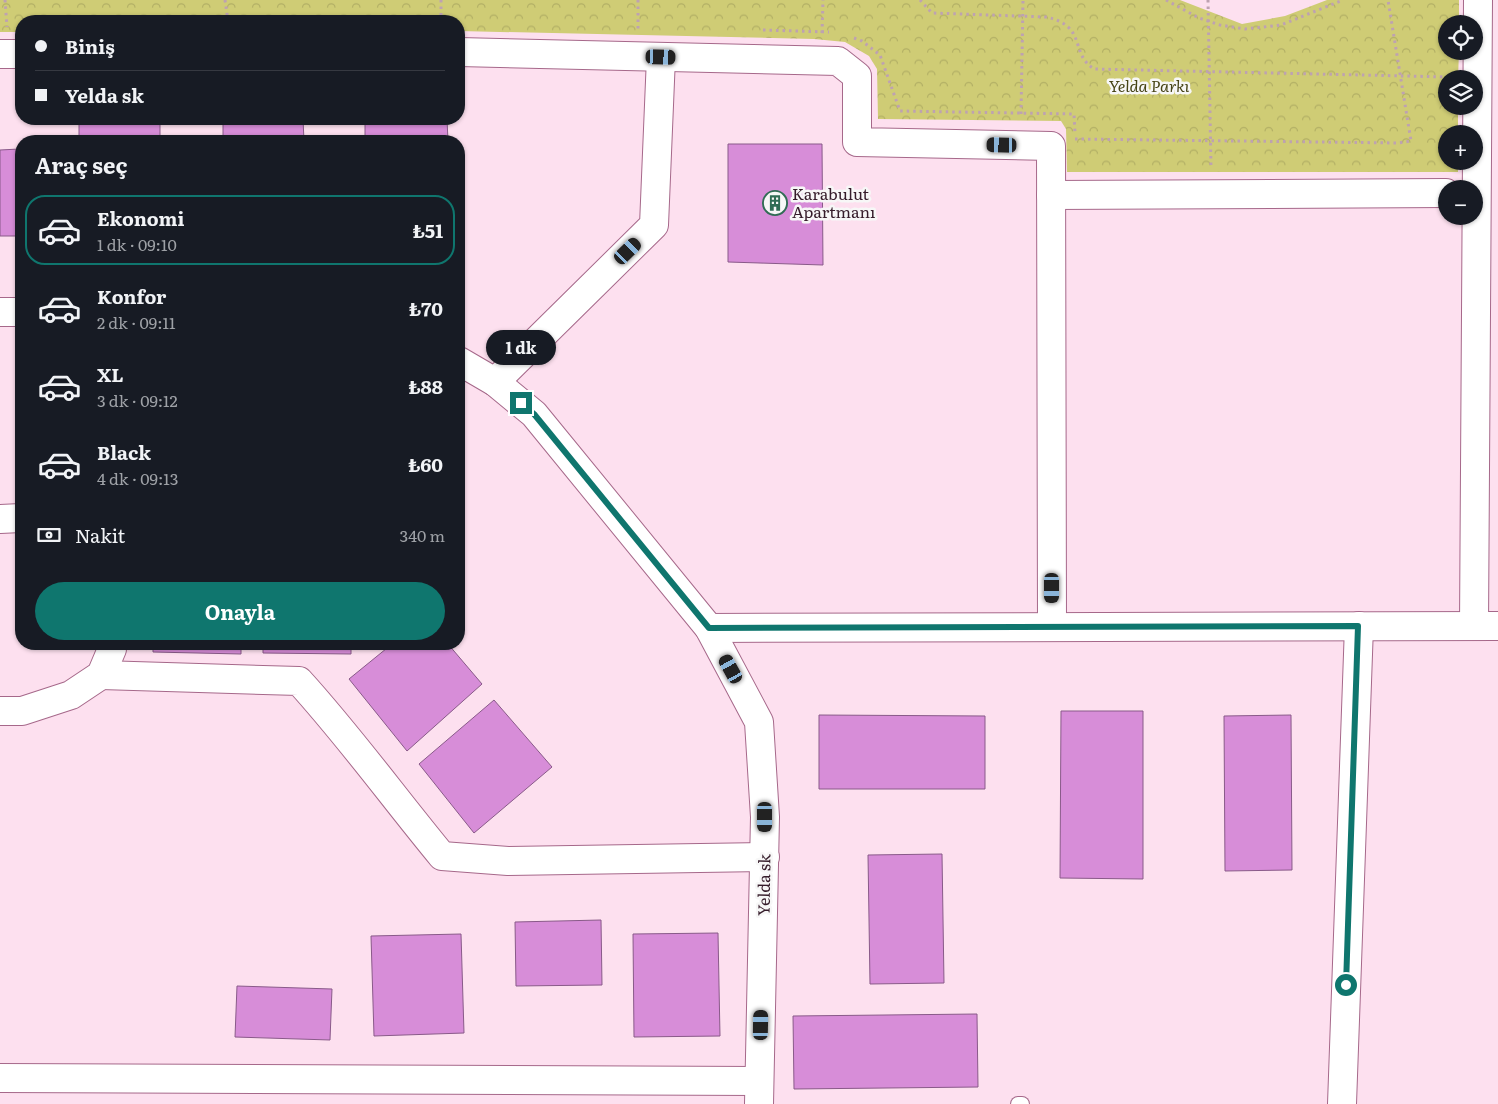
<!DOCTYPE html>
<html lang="tr">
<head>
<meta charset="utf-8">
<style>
  body { margin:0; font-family:Literata,serif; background:#242831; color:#f1f3f6; height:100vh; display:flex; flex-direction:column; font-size:19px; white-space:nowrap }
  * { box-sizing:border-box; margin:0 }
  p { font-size:16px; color:#9ea1a6 }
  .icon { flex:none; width:28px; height:28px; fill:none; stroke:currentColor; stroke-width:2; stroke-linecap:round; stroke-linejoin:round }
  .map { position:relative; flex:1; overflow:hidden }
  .details { position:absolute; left:15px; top:135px; width:450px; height:515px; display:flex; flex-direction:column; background:#171b24; border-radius:20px; box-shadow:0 1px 4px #0004 }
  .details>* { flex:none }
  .top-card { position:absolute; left:15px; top:15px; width:450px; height:110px; border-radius:20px; box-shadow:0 1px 4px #0004; display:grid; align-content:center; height:110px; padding:0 20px; background:#171b24 }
  .fabs { position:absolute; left:1438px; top:15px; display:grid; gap:10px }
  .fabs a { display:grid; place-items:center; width:45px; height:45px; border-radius:50%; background:#171b24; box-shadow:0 1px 4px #0004; font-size:25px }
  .end { position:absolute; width:22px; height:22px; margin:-11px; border:6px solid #0f766e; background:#fff; box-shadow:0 0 0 2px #fff }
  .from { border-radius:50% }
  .bubble { position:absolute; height:35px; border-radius:18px; background:#171b24; box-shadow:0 1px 4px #0004; font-size:16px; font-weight:700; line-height:35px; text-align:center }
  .car { position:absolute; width:15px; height:30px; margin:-15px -8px; border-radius:6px; box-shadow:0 0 4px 1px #0007; background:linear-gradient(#222 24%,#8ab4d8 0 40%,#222 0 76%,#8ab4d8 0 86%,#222 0) }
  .top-card b { display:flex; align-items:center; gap:18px; height:48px; font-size:19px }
  .top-card b+b { border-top:1px solid #363941 }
  .top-card i { width:12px; height:12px; background:#f1f3f6 }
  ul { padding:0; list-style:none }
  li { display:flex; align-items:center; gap:15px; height:70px; margin:0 10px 8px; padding:0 10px; border:2px solid transparent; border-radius:20px }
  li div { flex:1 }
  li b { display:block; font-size:19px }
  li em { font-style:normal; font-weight:700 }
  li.on { border-color:#0f766e }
  li>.icon { width:45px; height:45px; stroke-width:1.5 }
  h2 { padding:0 20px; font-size:22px; line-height:60px }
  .pay { display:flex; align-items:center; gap:12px; height:55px; padding:0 20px; font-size:19px }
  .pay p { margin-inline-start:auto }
  .cta { display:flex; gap:10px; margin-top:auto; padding:10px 20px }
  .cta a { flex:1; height:58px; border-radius:30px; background:#0f766e; color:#fff; font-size:20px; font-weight:700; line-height:58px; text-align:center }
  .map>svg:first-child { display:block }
  .park { fill:url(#park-crowns) }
  .building { fill:#d78dd8; stroke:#895a89 }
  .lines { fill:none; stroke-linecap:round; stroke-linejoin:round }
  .service-casing { stroke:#a6688a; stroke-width:16 }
  .minor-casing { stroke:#a6688a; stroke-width:30 }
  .path { stroke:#bea2b1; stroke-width:3; stroke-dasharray:2.5 4; stroke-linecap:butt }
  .service { stroke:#fff; stroke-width:14 }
  .minor { stroke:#fff; stroke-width:28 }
  .route { stroke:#0f766e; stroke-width:6 }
  .labels { text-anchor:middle; stroke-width:5; stroke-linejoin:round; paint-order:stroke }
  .park-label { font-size:16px; font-style:italic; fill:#464416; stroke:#f7f7f7 }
  .poi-label { font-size:16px; fill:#351c2a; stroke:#f7f7f7; text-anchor:start }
  .street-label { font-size:16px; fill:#351c2a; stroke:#f7f7f7 }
</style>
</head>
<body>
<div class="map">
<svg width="1498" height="1104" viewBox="0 0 1498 1104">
  <defs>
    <pattern id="park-crowns" width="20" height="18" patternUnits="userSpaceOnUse" patternTransform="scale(1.25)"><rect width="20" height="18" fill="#cfcc75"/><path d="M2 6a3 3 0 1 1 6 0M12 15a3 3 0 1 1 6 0" fill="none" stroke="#b2af65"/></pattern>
  </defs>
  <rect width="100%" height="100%" fill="#fde0ef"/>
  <path class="park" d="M0,0h1180l62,24 43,-8 42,-16h132v24h-13v27h13l-1,28h-12v27h12v28h-12v27h12v11h-391l-1,-43 -5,-8 -183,-2 -1,-50 -8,-13 -24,-14 -31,-3 -355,-8v-10h-438v11h-21z"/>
  <g class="building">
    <path d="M223,119h80l1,22h-81z"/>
    <path d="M365,119h82l1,22h-83z"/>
    <rect x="79" y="123" width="81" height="18"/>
    <path d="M728,144h94l1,121 -95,-3z"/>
    <path d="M19,149l1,87h-20v-86z"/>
    <path d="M153,644h88v10l-88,-2z"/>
    <path d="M263,644h88v10l-88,-1z"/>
    <path d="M392,644h56l34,40 -75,67 -58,-72z"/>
    <path d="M494,700l58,67 -78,66 -55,-69z"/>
    <path d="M1061,711h82v168l-83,-1z"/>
    <path d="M819,715l166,1v73h-166z"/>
    <path d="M1291,715l1,155 -67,1 -1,-155z"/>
    <path d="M942,854l2,129 -74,1 -2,-129z"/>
    <path d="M601,920l1,65 -86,1 -1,-64z"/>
    <path d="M718,933l2,103 -86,1 -1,-103z"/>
    <path d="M461,934l3,99 -90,3 -3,-100z"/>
    <path d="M237,986l95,3 -2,51 -95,-3z"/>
    <path d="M977,1014l1,73 -184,2 -1,-73z"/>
  </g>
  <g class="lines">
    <defs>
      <path id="service" d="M1018,1104h4"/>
      <g id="minor">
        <path d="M459,52l379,9 19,15v66l194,4 1,481"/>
        <path d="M0,54h21"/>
        <path d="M1051,195l395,-2"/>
        <path d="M0,312h21"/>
        <path d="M459,361l36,21 39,32 175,214 50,94 6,95 -6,287"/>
        <path d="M495,382l159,-157 7,-168"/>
        <path d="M0,519l21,-1"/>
        <path d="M1474,626l4,-626"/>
        <path d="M709,628l789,-2"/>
        <path d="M101,675l198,6c51,56 95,117 143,175l66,5 257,-4"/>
        <path d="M0,711h22l49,-16 30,-20 11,-26v-5"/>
        <path d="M0,1078l759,3"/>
        <path d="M1342,1104l17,-478"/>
      </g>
    </defs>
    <use href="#service" class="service-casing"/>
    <use href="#minor" class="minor-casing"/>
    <g class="path">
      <path d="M5,0l2,27"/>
      <path d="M225,0l3,21"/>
      <path d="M441,0v21"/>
      <path d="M638,0v29"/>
      <path d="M920,0l12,13 114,4c42,9 23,36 48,52l356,8"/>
      <path d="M1166,0l33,18 21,7 25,4 36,-4 62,-25"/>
      <path d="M1208,0l3,169"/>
      <path d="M763,30l66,2"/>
      <path d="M822,33l1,-33"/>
      <path d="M854,38l8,3 18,14 20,56 174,3 1,19"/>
      <path d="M1021,114l2,-114"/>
      <path d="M1075,139l323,4 13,-2 -23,-141"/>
    </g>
    <use href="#service" class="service"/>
    <use href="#minor" class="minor"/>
  </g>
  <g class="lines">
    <path class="route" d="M521,403l13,11 175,214 649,-2 -12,359"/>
  </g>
  <defs>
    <symbol id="building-ring" viewBox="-11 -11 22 22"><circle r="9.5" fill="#f7f7f7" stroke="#316c55" stroke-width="1.5"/><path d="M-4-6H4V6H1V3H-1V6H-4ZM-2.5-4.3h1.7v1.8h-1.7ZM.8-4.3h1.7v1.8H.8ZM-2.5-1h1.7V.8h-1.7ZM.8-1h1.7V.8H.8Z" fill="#316c55"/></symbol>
  </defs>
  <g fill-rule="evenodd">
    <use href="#building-ring" x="761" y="189" width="28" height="28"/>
  </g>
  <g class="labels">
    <g class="park-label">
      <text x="1149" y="92">Yelda Parkı</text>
    </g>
    <g class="poi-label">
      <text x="792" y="200">Karabulut<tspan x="792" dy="18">Apartmanı</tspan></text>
    </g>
    <g class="street-label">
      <text transform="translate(764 885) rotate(-89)" y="6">Yelda sk</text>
    </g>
  </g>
</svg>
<div class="fabs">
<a><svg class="icon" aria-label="locate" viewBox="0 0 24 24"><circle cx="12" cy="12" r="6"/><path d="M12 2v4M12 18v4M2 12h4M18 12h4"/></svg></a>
<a><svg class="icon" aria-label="layers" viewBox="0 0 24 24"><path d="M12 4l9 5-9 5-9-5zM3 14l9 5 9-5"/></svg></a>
<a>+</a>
<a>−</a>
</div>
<i class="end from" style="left:1346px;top:985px"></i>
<i class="end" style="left:521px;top:403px"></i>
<div class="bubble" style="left:486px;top:330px;width:70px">1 dk</div>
<i class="car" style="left:661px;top:57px;rotate:92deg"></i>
<i class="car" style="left:1002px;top:145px;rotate:271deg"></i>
<i class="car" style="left:628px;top:251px;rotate:46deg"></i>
<i class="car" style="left:1052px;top:588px;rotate:180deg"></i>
<i class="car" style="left:731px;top:669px;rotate:331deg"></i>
<i class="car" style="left:765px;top:817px;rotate:180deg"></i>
<i class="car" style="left:761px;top:1025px;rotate:1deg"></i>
<div class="top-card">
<b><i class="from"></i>Biniş</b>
<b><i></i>Yelda sk</b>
</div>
<section class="details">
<h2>Araç seç</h2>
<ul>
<li class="on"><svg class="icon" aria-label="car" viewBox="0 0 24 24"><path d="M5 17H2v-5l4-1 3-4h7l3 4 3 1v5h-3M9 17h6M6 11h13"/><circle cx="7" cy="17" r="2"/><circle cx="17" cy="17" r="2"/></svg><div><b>Ekonomi</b><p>1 dk · 09:10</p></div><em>₺51</em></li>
<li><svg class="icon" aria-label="car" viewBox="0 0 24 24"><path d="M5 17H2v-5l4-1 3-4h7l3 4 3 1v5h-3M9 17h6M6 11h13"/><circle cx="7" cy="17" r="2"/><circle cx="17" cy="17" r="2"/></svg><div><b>Konfor</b><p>2 dk · 09:11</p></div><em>₺70</em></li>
<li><svg class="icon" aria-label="car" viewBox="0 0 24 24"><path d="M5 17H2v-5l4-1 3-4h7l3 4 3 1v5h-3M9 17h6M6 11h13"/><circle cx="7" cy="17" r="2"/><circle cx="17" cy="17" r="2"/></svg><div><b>XL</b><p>3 dk · 09:12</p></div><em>₺88</em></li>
<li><svg class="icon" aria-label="car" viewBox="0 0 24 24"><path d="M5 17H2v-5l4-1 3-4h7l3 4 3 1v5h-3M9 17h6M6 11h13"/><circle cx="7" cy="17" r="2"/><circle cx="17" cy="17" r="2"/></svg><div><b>Black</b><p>4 dk · 09:13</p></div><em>₺60</em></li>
</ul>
<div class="pay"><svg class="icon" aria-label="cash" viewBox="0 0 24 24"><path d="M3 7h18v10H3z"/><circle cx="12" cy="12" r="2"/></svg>Nakit<p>340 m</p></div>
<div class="cta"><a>Onayla</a></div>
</section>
</div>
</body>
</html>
